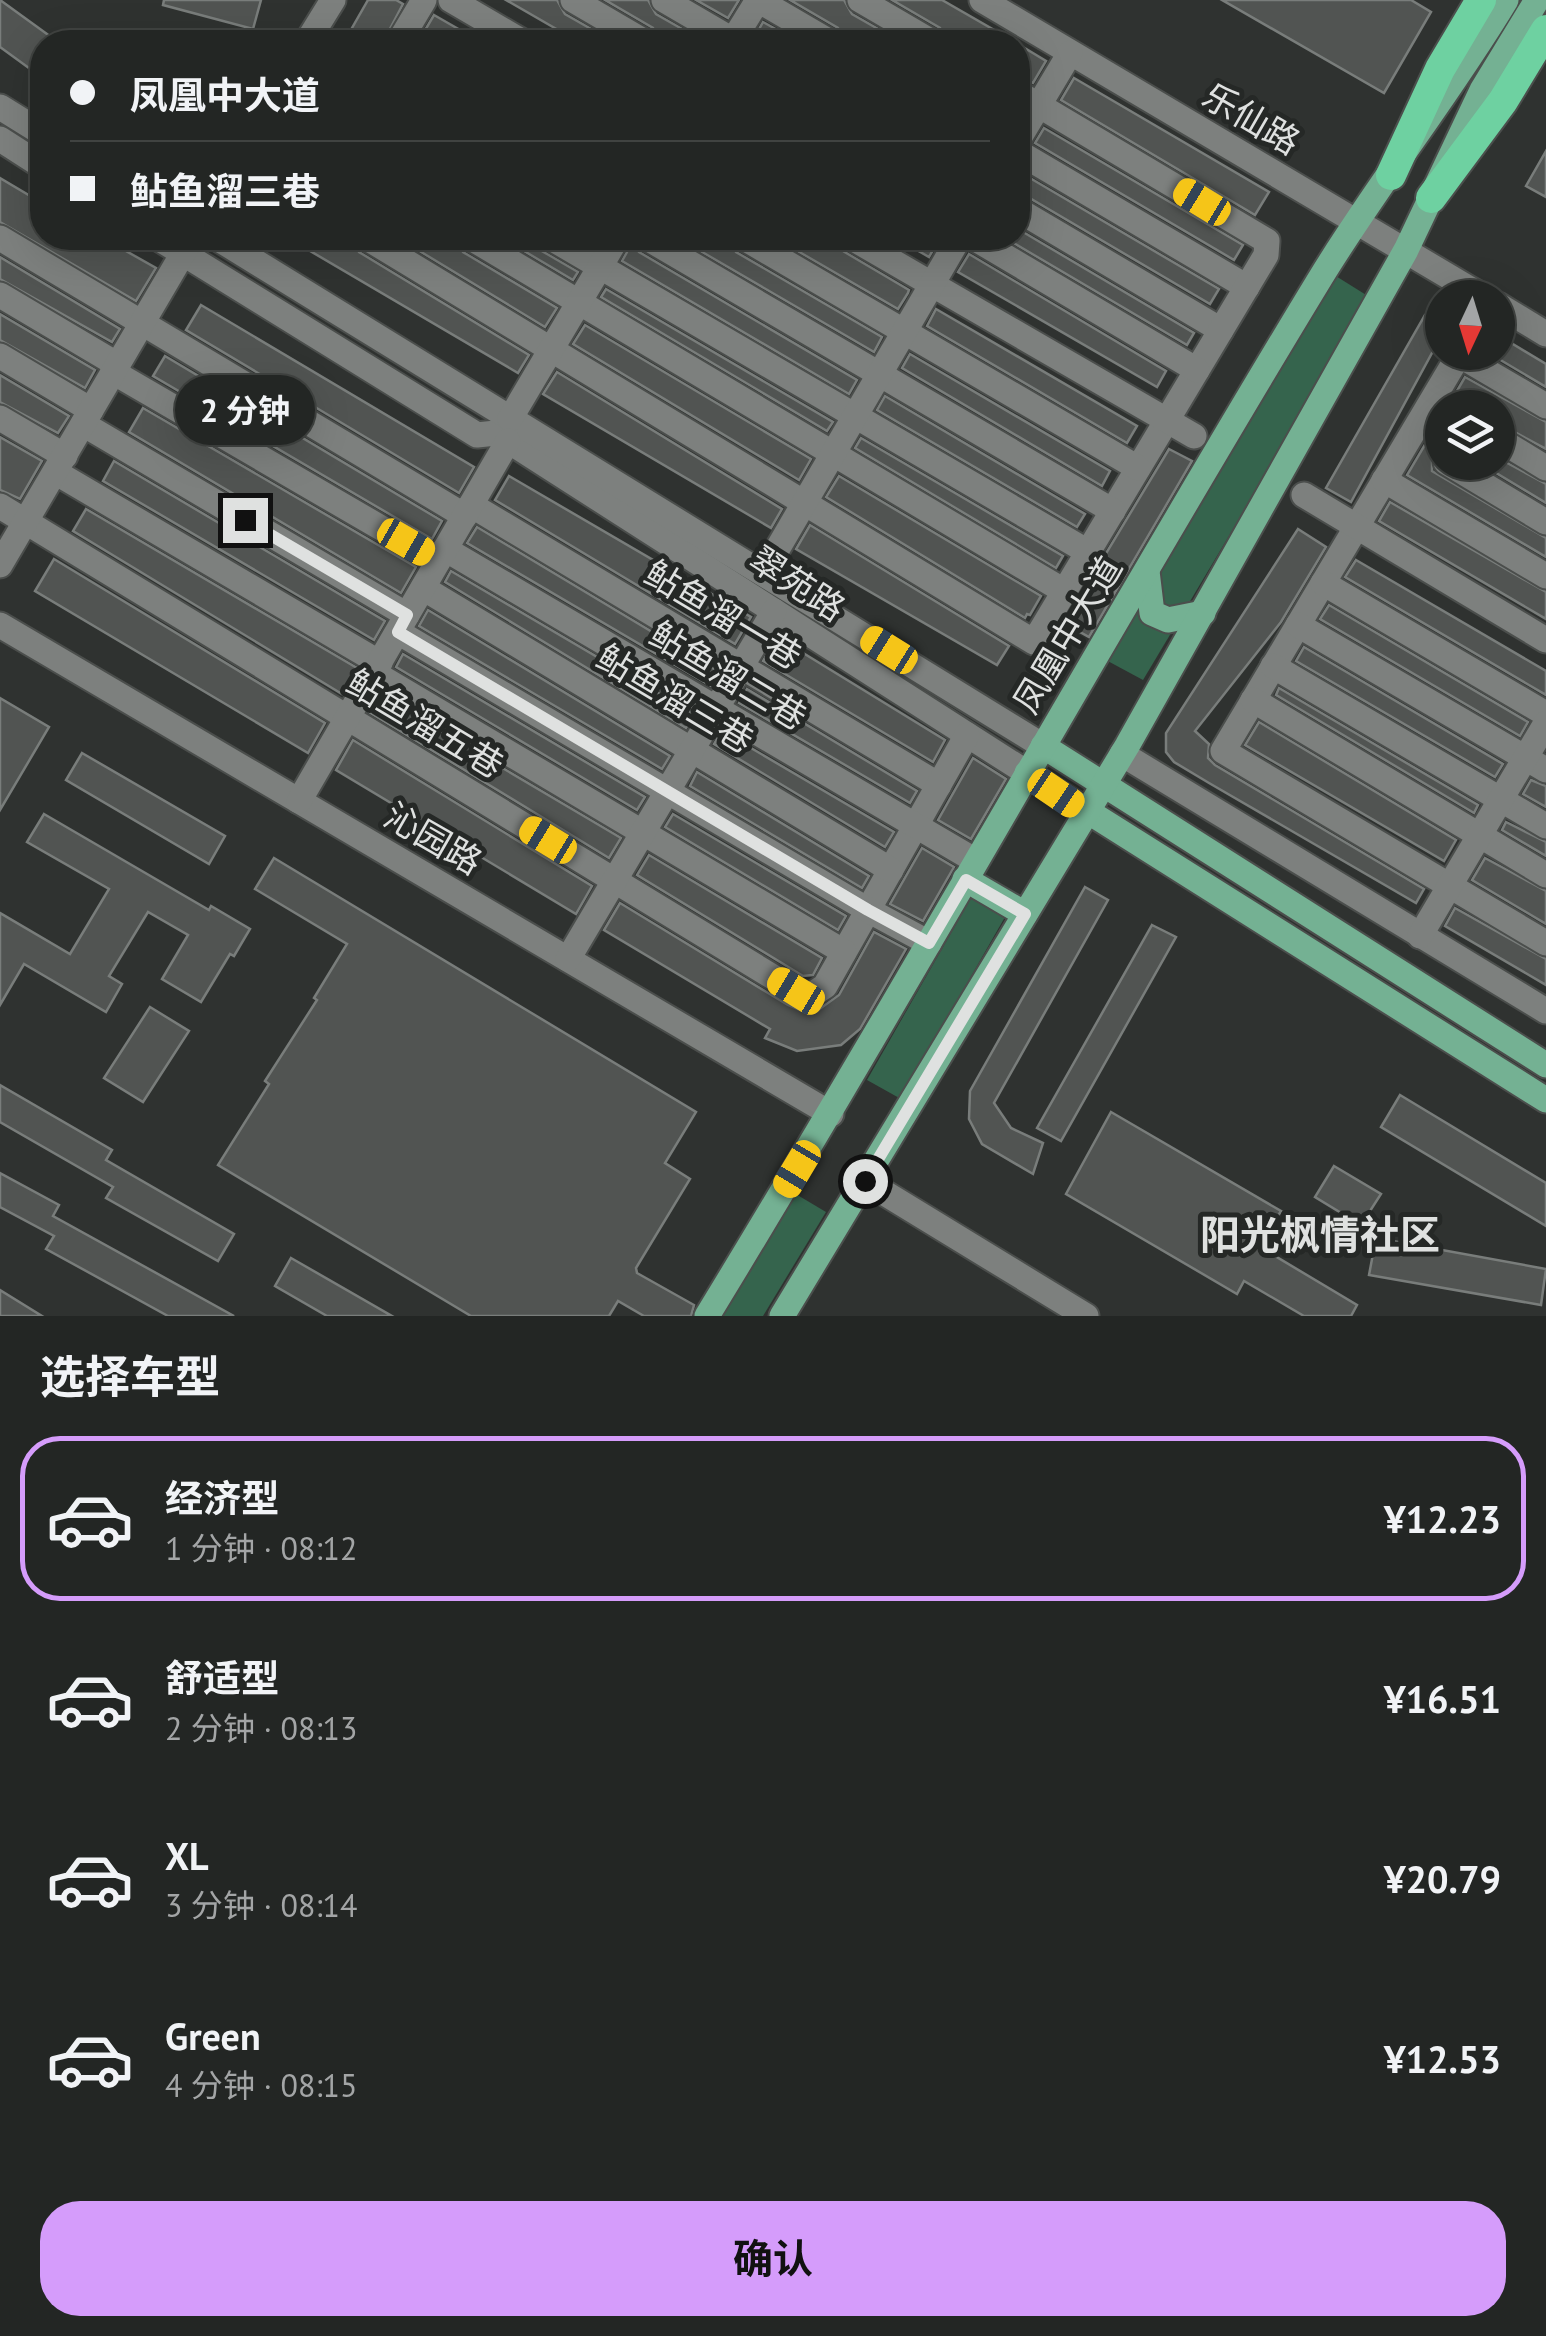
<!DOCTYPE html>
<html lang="zh">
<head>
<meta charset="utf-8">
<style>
  body { margin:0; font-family:"PT Sans","Noto Sans SC",sans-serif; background:#2f3231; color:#f1f3f6; height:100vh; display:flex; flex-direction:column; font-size:38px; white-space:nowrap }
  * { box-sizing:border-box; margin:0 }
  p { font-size:32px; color:#a3a5a6 }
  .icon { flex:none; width:55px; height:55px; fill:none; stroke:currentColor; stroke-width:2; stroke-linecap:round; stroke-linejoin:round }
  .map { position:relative; height:1316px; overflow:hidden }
  .side { display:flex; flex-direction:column; background:#232624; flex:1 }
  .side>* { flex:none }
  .banner { position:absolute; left:30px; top:30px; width:1000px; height:220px; border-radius:40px; box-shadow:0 10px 40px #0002,0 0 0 2px #404341; display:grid; align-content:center; height:220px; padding:0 40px; background:#232624 }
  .needle { width:65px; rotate:184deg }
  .controls { position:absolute; left:1425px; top:280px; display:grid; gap:20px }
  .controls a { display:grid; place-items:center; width:90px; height:90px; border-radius:50%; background:#232624; box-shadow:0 10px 40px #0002,0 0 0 2px #404341; font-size:50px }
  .end { position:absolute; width:45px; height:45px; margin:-22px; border:12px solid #dfe1e0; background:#111; box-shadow:0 0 0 5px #111 }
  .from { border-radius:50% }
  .bubble { position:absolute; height:70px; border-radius:35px; background:#232624; box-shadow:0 10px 40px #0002,0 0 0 2px #404341; font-size:32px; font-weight:700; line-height:70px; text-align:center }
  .car { position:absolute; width:30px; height:60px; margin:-30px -15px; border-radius:12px; box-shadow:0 0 8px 2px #0007; background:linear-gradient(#f5c518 24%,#345 0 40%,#f5c518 0 76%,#345 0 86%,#f5c518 0) }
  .banner b { display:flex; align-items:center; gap:35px; height:95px; font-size:38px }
  .banner b+b { border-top:2px solid #404341 }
  .banner i { width:25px; height:25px; background:#f1f3f6 }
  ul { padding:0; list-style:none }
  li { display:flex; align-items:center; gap:30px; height:165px; margin:0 20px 15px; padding:0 20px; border:5px solid transparent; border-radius:40px }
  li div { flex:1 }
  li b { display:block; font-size:38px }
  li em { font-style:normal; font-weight:700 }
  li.on { border-color:#d59cfb }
  li>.icon { width:90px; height:90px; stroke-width:1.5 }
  h2 { padding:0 40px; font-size:45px; line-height:120px }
  .button { display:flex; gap:20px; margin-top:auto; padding:20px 40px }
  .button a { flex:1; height:115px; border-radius:40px; background:#d59cfb; color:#111; font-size:40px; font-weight:700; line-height:115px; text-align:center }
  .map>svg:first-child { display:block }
  .green { fill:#35644d }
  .building { fill:#515452; stroke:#797d7b; stroke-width:2.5 }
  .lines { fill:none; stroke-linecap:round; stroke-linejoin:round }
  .minor-casing { stroke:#4b4e4c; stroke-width:29 }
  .major-casing { stroke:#4b4e4c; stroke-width:29 }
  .highway-casing { stroke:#4b4e4c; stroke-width:34 }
  .minor { stroke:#7d807e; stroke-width:25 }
  .major { stroke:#74b193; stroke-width:25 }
  .highway { stroke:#6ed1a1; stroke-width:30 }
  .route { stroke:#dfe1e0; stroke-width:12 }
  .labels { text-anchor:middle; stroke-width:10; stroke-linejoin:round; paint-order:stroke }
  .street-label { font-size:35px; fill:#dfe1e0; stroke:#252826 }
  .quarter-label { font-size:40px; font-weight:bold; fill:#dfe1e0; stroke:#252826 }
</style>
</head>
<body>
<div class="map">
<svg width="1546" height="1316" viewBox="0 0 1546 1316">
  <rect width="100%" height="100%" fill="#2f3230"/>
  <g class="green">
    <path d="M1331,273l40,25 -228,382 -39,-21z"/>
    <path d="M971,898l34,19 -104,182 -34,-19z"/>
    <path d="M789,1190l37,22 -63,104h-50z"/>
  </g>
  <g class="building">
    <path d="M0,0l58,42h-16v16l-9,13 -33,-24z"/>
    <path d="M164,0h97l-8,29 -90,-24z"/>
    <path d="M368,0h28l7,4 -20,38h-39z"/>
    <path d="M506,0h51l8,14 49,28h-35z"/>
    <path d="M605,0h43l8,14 49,28h-44l-8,-14z"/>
    <path d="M696,0h43l-11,18z"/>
    <path d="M790,0h54l8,14 49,28h-55l-8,-14z"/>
    <path d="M892,0h50l73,42h-67l-8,-14z"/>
    <path d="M1222,0h189l20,12 -47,81z"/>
    <path d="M434,15l47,27h-63z"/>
    <path d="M763,22l36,20h-47z"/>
    <path d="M1018,44l28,17 -13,22 -15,-6z"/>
    <path d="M1074,78l195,114 -14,23 -194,-115z"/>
    <path d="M1044,128l199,117 -9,15 -199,-117z"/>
    <path d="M1546,151v46l-20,-11z"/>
    <path d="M1018,171l201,118 -9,15 -184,-108 -8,-2z"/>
    <path d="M0,178l42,25v35h61l53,30 -20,33 -136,-79z"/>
    <path d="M1018,229l176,104 -7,12 -182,-107h13z"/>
    <path d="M288,238h63l8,14 170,103 -11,18z"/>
    <path d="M398,238h57l8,14 94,56 -12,19z"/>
    <path d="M502,238h33l7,13 36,21 -5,8z"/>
    <path d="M678,238h50l8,14 146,85 -8,15z"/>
    <path d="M775,238h46l88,52 -1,3 -10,16z"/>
    <path d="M896,238h44l-11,19z"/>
    <path d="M632,243l7,9 218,128 -8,14 -227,-133z"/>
    <path d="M969,254l197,117 -9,16 -199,-115z"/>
    <path d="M0,257l120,72 -8,13 -112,-63z"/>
    <path d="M606,289l227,133 -6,9 -226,-134z"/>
    <path d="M201,305l273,162 -15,26 -273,-163z"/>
    <path d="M1442,306v37l-4,-1 -87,160 -25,-14 99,-173z"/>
    <path d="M936,309l201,117 -10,17 -200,-117z"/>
    <path d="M0,314l95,56 -10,18 -85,-48z"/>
    <path d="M585,325l226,134 -12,21 -226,-136z"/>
    <path d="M1498,335l48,29v23l-59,-35h11z"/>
    <path d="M910,354l200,117 -8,15 -200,-118z"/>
    <path d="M165,356l277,165 -10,18 -279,-163z"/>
    <path d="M557,372l225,137 -11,19 -228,-134z"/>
    <path d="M0,375l69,41 -11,17 -58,-31z"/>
    <path d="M1465,377l81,45v27l-48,-26v-15h-51z"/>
    <path d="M885,396l200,118 -8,13 -200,-117z"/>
    <path d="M143,408l273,159 -15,26 -272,-161z"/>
    <path d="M1440,419l2,28 -10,8v16l114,67v19l-139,-82z"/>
    <path d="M0,437l42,24 -22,38 -20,-9z"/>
    <path d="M861,438l202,118 -7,12 -201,-120z"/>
    <path d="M1169,449l23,12 -103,176 -25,-14z"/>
    <path d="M1498,458l48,26v19l-68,-41h20z"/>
    <path d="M114,461l271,160 -11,19 -271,-159z"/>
    <path d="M509,476l242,141 -16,27 -240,-144z"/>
    <path d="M839,476l202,120 -11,19 -3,-1 -2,4 -199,-121z"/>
    <path d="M1390,502l156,90v27l-167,-98z"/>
    <path d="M86,509l271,159 -15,26 -269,-163z"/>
    <path d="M810,525l199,121 -12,19 -201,-116z"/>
    <path d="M477,527l242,145 -8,14 -244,-143z"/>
    <path d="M1298,529l28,18 -45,75 -86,109 14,13 -1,14 7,7 209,124 -8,14 -207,-120 -35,-21 -8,-10v-19z"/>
    <path d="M54,559l271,164 -17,30 -273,-162z"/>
    <path d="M1356,560l190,111v24l-201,-118z"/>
    <path d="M451,571l243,143 -8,14 -241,-146z"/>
    <path d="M1329,605l199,117 -8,14 -200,-117z"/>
    <path d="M428,610l242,146 -8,13 -243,-143z"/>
    <path d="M777,637l168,103 -12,22 -170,-101z"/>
    <path d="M1304,647l199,117 -8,13 -199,-116z"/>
    <path d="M403,654l242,143 -8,13 -241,-143z"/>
    <path d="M1279,688l199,117 -4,8 -198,-118z"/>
    <path d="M747,689l170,102 -7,12 -171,-100z"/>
    <path d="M379,695l242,143 -12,20 -240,-146z"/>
    <path d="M0,698l49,29 -49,83z"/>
    <path d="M1259,722l197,118 -12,21 -199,-116z"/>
    <path d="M722,731l172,101 -9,15 -171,-103z"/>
    <path d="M353,740l239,146 -16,28 -240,-144z"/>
    <path d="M82,753l143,83 -16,28 -143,-84z"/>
    <path d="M973,758l33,21 -35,60 -33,-19z"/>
    <path d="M697,772l172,104 -7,12 -172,-102z"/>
    <path d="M1531,780l15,6v21l-23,-13z"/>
    <path d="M44,814l165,96 2,-4 39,23 -16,27 -4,-2 -29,48 -39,-23 26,-44 -40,-23 -39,64 13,8 -16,28 -82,-48 -24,41v-92l70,41 39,-65 -82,-47z"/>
    <path d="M673,814l173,102 -8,14 -173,-103z"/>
    <path d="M1506,822l40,20v14l-44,-26z"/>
    <path d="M922,848l32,19 -31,54 -33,-17z"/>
    <path d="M649,855l173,103 -9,17 -10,1 -166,-101z"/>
    <path d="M274,858l422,254 -31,51 25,16 -54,89 1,5 57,32 -3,11h-47l-26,-15 -9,15h-138l-253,-151 51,-81 -4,-3 52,-81 -3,-2 33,-54 -92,-55z"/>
    <path d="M1485,858l61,33v33l-74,-44z"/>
    <path d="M1085,887l23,13 -114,203 17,25 32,15 -10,31 -51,-30 -13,-25 1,-28z"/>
    <path d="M620,903l168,102 17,7 13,-2 21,-15 35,-63 32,17 -46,80 -19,16 -44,6 -32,-13 5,-9 -166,-99z"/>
    <path d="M1455,908l91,51v26l-101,-59z"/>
    <path d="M1152,925l24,12 -115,204 -24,-13z"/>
    <path d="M150,1007l39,24 -46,71 -39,-24z"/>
    <path d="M0,1085l112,65 -6,10 128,74 -16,27 -112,-63 7,-11 -113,-65z"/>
    <path d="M1400,1095l146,88v43l-165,-99z"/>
    <path d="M1111,1112l170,99 -21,36 97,58 -6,11h-47l-60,-35 -7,13 -171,-100z"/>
    <path d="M1334,1166l47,28 -20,31 -46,-28z"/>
    <path d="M0,1173l59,32 -6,11 181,100h-66l-122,-67 8,-13 -54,-29z"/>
    <path d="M1376,1238l170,31 -5,36 -172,-30z"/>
    <path d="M291,1258l101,58h-65l-52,-30z"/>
    <path d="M0,1290l42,26h-42z"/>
  </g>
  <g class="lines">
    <defs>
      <g id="minor">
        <path d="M451,0l72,42"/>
        <path d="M573,0l72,42"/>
        <path d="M664,0l72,42"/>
        <path d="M860,0l72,42"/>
        <path d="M982,0l503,298"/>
        <path d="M307,42l26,-42"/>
        <path d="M399,42l25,-42"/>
        <path d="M732,42l26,-42 72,42"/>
        <path d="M0,107l42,26"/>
        <path d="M0,139l42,27"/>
        <path d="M1018,140l52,-87"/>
        <path d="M1018,152l229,135"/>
        <path d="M1018,210l203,120"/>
        <path d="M0,238l465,278"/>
        <path d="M158,238l319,197 19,-2 531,340"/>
        <path d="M217,238l826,508"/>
        <path d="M367,238l667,404 232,-387 1,-14 -249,-148"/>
        <path d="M471,238l593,353"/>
        <path d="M551,238l537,314"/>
        <path d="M647,238l466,273"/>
        <path d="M744,238l394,230"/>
        <path d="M852,238l342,198"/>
        <path d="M974,238l223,132"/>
        <path d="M0,295l118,70"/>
        <path d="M1498,305l48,29"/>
        <path d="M0,356l91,54"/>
        <path d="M113,372l325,189"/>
        <path d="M1546,406l-87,-51 -236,396 323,192"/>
        <path d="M0,418l65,38"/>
        <path d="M510,419l107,-181"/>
        <path d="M83,424l324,191"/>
        <path d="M1498,439l48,29"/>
        <path d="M1446,462l100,60"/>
        <path d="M55,472l325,191"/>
        <path d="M1384,480l162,96"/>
        <path d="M1304,495l242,145"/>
        <path d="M471,505l468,280"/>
        <path d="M0,506l796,485 14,5 15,-10 142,-251"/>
        <path d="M445,549l531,312"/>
        <path d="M0,565l192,-327"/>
        <path d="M764,572l195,-334"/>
        <path d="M1323,583l223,131"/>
        <path d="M423,588l468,282"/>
        <path d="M0,625l831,489"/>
        <path d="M1298,625l248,145"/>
        <path d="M398,632l470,278 61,33"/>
        <path d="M1273,666l273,160"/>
        <path d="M374,673l470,279"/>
        <path d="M1253,700l293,175"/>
        <path d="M1122,754l424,257"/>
        <path d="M299,801l209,-360"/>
        <path d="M1420,936l126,-213"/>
        <path d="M568,959l206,-348"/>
        <path d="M865,1181l221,135"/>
      </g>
      <g id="major">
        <path d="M1147,571l5,42 16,7 35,-7"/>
        <path d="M1043,746l503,319"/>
        <path d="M1027,773l519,327"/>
        <path d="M965,879l60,35"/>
        <path d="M707,1316c210,-344 405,-696 614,-1039 58,-95 128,-182 185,-277"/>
        <path d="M782,1316l345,-570 279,-496 76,-160 55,-90"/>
      </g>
      <g id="highway">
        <path d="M1391,175l49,-106 41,-69"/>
        <path d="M1431,198l72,-97 43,-71"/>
      </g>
    </defs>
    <use href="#minor" class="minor-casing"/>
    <use href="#major" class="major-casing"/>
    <use href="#highway" class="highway-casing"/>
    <use href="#minor" class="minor"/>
    <use href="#major" class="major"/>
    <use href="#highway" class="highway"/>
  </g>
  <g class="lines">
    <path class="route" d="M245,520l162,95 -9,17 470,278 61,33 37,-63 59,34 -160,267"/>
  </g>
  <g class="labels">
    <g class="street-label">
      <text transform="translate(1251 119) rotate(30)" y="12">乐仙路</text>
      <text transform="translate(797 584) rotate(33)" y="12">翠苑路</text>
      <text transform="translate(723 615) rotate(31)" y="12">鲇鱼溜一巷</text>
      <text transform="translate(1068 635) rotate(-59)" y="12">凤凰中大道</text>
      <text transform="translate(728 676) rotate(31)" y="12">鲇鱼溜二巷</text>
      <text transform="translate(675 699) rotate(31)" y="12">鲇鱼溜三巷</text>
      <text transform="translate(425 724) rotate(31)" y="12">鲇鱼溜五巷</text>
      <text transform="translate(433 839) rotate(30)" y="12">沁园路</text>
    </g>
    <g class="quarter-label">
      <text x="1320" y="1249">阳光枫情社区</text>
    </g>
  </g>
</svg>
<div class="controls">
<a><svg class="needle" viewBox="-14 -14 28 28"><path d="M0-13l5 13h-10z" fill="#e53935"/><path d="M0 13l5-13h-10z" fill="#a3a5a6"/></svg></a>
<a><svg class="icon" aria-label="layers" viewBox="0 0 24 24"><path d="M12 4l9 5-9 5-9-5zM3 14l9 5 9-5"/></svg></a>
</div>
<i class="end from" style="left:865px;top:1181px"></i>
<i class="end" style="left:245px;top:520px"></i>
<div class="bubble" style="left:175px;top:375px;width:140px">2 分钟</div>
<i class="car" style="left:1202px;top:202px;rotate:301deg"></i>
<i class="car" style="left:406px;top:542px;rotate:120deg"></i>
<i class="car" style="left:889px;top:650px;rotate:302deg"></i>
<i class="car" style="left:1056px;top:793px;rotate:124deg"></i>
<i class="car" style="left:548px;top:840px;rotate:301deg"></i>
<i class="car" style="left:796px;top:991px;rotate:301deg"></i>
<i class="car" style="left:797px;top:1169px;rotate:211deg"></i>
<div class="banner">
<b><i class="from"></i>凤凰中大道</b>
<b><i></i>鲇鱼溜三巷</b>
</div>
</div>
<section class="side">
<h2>选择车型</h2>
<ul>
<li class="on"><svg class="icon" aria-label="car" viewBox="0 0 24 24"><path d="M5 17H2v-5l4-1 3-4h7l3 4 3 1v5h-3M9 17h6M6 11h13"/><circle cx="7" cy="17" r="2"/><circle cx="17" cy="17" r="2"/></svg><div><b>经济型</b><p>1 分钟 · 08:12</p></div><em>¥12.23</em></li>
<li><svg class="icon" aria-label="car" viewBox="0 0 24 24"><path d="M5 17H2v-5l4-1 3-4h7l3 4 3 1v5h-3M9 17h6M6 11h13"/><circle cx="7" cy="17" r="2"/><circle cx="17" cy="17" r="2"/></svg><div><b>舒适型</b><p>2 分钟 · 08:13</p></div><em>¥16.51</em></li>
<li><svg class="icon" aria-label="car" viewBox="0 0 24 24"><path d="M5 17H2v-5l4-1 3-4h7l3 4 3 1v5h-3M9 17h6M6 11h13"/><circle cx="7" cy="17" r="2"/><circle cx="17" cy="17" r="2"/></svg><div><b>XL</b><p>3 分钟 · 08:14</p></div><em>¥20.79</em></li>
<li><svg class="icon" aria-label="car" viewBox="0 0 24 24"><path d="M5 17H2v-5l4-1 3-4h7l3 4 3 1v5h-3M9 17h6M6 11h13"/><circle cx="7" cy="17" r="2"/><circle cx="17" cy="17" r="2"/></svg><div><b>Green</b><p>4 分钟 · 08:15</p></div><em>¥12.53</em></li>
</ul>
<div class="button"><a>确认</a></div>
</section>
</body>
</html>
